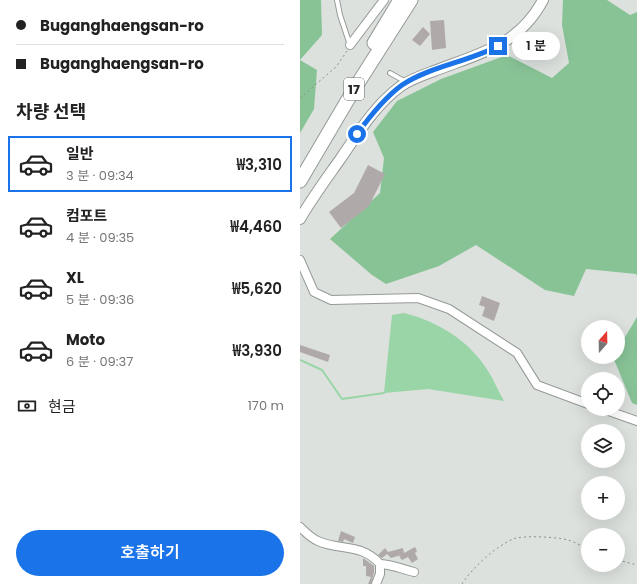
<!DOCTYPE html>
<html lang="ko">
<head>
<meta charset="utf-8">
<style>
  body { margin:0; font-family:Poppins,"Noto Sans KR",sans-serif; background:#f6f6f6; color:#222; height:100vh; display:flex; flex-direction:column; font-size:15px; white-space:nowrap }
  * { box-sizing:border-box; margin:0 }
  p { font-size:13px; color:#767676 }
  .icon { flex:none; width:22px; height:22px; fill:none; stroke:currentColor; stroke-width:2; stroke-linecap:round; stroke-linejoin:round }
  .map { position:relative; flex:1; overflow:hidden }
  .drawer { display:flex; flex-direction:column; background:#fff; width:300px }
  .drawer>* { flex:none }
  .top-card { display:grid; align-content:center; height:88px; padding:0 16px; background:#fff }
  .needle { width:26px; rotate:20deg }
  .fabs { position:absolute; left:281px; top:320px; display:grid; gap:8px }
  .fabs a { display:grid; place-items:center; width:44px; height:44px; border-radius:50%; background:#fff; box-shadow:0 4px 16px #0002; font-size:20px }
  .end { position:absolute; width:18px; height:18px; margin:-9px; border:5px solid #1a73e8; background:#fff; box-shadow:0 0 0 2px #fff }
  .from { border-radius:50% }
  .bubble { position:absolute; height:28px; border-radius:14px; background:#fff; box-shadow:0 4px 16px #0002; font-size:13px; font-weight:600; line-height:28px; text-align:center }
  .top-card b { display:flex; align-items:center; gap:14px; height:38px; font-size:15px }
  .top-card b+b { border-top:1px solid #e0e0e0 }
  .top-card i { width:10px; height:10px; background:#222 }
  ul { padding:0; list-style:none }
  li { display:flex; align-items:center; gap:12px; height:56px; margin:0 8px 6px; padding:0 8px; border:2px solid transparent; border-radius:0px }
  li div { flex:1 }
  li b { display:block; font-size:15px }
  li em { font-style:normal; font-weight:600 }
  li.selected { border-color:#1a73e8 }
  li>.icon { width:36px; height:36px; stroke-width:1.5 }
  h2 { padding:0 16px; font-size:18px; line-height:48px }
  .pay { display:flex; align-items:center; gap:10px; height:44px; padding:0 16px; font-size:15px }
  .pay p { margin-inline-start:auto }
  .button { display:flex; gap:8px; margin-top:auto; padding:8px 16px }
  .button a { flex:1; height:46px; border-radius:24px; background:#1a73e8; color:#fff; font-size:16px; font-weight:600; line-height:46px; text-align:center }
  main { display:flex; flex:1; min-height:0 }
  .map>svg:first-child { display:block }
  .forest { fill:#88c396 }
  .water { fill:#99d5a6 }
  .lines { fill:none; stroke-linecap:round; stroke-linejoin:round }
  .stream { stroke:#99d5a6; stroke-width:2 }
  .building { fill:#b0a9a9 }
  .service-casing { stroke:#959a96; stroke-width:6 }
  .minor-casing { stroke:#959a96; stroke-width:10 }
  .tertiary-casing { stroke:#959a96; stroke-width:12 }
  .trunk-casing { stroke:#959a96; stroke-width:15 }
  .path { stroke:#8b8e8c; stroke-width:1; stroke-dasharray:2 3; stroke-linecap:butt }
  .service { stroke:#fff; stroke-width:4 }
  .minor { stroke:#fff; stroke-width:8 }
  .tertiary { stroke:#fff; stroke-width:10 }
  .trunk { stroke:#fff; stroke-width:13 }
  .route { stroke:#1a73e8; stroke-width:5 }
  .labels { text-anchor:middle; stroke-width:3; stroke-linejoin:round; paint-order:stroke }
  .shield { fill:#fff; stroke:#676868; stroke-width:1 }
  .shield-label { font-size:13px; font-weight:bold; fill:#262827 }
</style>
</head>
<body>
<main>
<section class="drawer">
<div class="top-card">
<b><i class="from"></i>Buganghaengsan-ro</b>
<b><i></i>Buganghaengsan-ro</b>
</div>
<h2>차량 선택</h2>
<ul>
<li class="selected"><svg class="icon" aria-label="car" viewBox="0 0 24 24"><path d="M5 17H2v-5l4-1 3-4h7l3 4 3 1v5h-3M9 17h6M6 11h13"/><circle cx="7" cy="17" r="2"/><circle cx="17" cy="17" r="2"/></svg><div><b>일반</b><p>3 분 · 09:34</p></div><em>₩3,310</em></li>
<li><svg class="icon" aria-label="car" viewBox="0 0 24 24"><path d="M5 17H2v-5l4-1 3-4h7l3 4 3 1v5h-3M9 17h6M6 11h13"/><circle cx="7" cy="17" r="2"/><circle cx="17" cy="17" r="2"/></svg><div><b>컴포트</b><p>4 분 · 09:35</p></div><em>₩4,460</em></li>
<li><svg class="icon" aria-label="car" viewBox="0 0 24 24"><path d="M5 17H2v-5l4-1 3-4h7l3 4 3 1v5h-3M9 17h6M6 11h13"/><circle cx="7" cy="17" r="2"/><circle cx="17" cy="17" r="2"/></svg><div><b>XL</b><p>5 분 · 09:36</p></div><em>₩5,620</em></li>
<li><svg class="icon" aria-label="car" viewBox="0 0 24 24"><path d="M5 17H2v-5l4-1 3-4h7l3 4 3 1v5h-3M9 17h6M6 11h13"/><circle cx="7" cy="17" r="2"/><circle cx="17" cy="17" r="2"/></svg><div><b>Moto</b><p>6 분 · 09:37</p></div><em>₩3,930</em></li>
</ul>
<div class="pay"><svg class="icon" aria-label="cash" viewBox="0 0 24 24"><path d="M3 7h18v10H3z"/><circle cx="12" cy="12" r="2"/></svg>현금<p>170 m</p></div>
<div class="button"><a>호출하기</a></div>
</section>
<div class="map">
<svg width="337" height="584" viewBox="0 0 337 584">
  <rect width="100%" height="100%" fill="#dce1dd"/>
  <g class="forest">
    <path d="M0,0h21l1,35 -22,25z"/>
    <path d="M263,0h44l23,15 7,-3v264l-1,-2 -50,-5 -12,27 -29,-6 -69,-45 -37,21 -53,18 -14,-9 -42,-36 50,-46 4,-35 -11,-26 24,-31 44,-22 66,-24 45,23 17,-15 -7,-38z"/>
    <path d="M0,60l17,10 -3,39 -14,24z"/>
    <path d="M337,317v88l-5,-2 -19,-46h5v-8z"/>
  </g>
  <path class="water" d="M104,313c33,8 66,28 84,58 6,9 10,20 16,30l-76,-12 -44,4 8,-78z"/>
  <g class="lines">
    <path class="stream" d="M0,360l22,10 20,29 42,-6"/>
  </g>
  <g class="building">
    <path d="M144,20l2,28 -14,2 -2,-29z"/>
    <path d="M123,27l7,7 -10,12 -8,-6z"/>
    <path d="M68,165l17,9 -16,32 -28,22 -12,-16 25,-19z"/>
    <path d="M182,296l18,7 -6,18 -12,-5 3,-9 -6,-2z"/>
    <path d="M0,345l30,10 -2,7 -28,-10z"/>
    <path d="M41,531l14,6 -2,6 -9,-4 -1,3 -5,-1z"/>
    <path d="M115,547l2,4 -2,2 3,6 -6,4 -4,-6 -6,3 -3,-4 2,-1 -10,3 -4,-4 -5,4 -4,-3 7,-7 3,4 15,-4 1,5z"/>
    <path d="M63,558l11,8v7l-3,11h-3l3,-7 -5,-1v-10h-3z"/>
  </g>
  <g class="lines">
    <defs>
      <g id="service">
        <path d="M37,0l3,15 10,30"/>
        <path d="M90,73l16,9"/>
      </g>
      <g id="minor">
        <path d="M50,45l34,-45"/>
        <path d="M0,260l14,32 17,8 87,-2 31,11 68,44 20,32 51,19"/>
        <path d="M303,409l34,12"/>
        <path d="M0,527c5,5 11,11 18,14 22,10 44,2 62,23v10l-4,10"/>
        <path d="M80,564c15,1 21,5 34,8"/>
      </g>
      <path id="tertiary" d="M0,219c12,-21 27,-41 41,-61 18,-26 34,-53 60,-72 10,-7 22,-11 33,-15 44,-17 85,-25 109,-71"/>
      <g id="trunk">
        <path d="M74,43l26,-43"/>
        <path d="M0,181l53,-90 58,-91"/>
      </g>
    </defs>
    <use href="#service" class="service-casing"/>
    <use href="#minor" class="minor-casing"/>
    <use href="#tertiary" class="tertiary-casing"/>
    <use href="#trunk" class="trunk-casing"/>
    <g class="path">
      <path d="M0,98l36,-31 11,-16"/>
      <path d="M318,560l19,5"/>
      <path d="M162,584c10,-16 33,-37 51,-45 9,-4 45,-2 55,1 7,2 14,6 20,10"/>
    </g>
    <use href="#service" class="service"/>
    <use href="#minor" class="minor"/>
    <use href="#tertiary" class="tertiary"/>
    <use href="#trunk" class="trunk"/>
  </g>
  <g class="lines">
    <path class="route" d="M57,134c13,-18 27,-36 45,-49 29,-19 66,-23 96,-39"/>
  </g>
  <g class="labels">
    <rect class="shield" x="44" y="78" width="20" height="22" rx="3"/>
    <g class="shield-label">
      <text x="54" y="94">17</text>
    </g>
  </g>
</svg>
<div class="fabs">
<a><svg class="needle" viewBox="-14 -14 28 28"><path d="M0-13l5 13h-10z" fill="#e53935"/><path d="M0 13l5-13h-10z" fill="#767676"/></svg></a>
<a><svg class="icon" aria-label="locate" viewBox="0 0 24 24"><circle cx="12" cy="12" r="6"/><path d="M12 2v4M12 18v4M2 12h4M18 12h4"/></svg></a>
<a><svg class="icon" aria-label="layers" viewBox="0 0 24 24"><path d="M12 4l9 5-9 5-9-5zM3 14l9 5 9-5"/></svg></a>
<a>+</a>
<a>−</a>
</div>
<i class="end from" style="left:57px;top:134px"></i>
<i class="end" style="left:198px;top:46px"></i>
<div class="bubble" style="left:212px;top:32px;width:48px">1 분</div>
</div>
</main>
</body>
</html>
